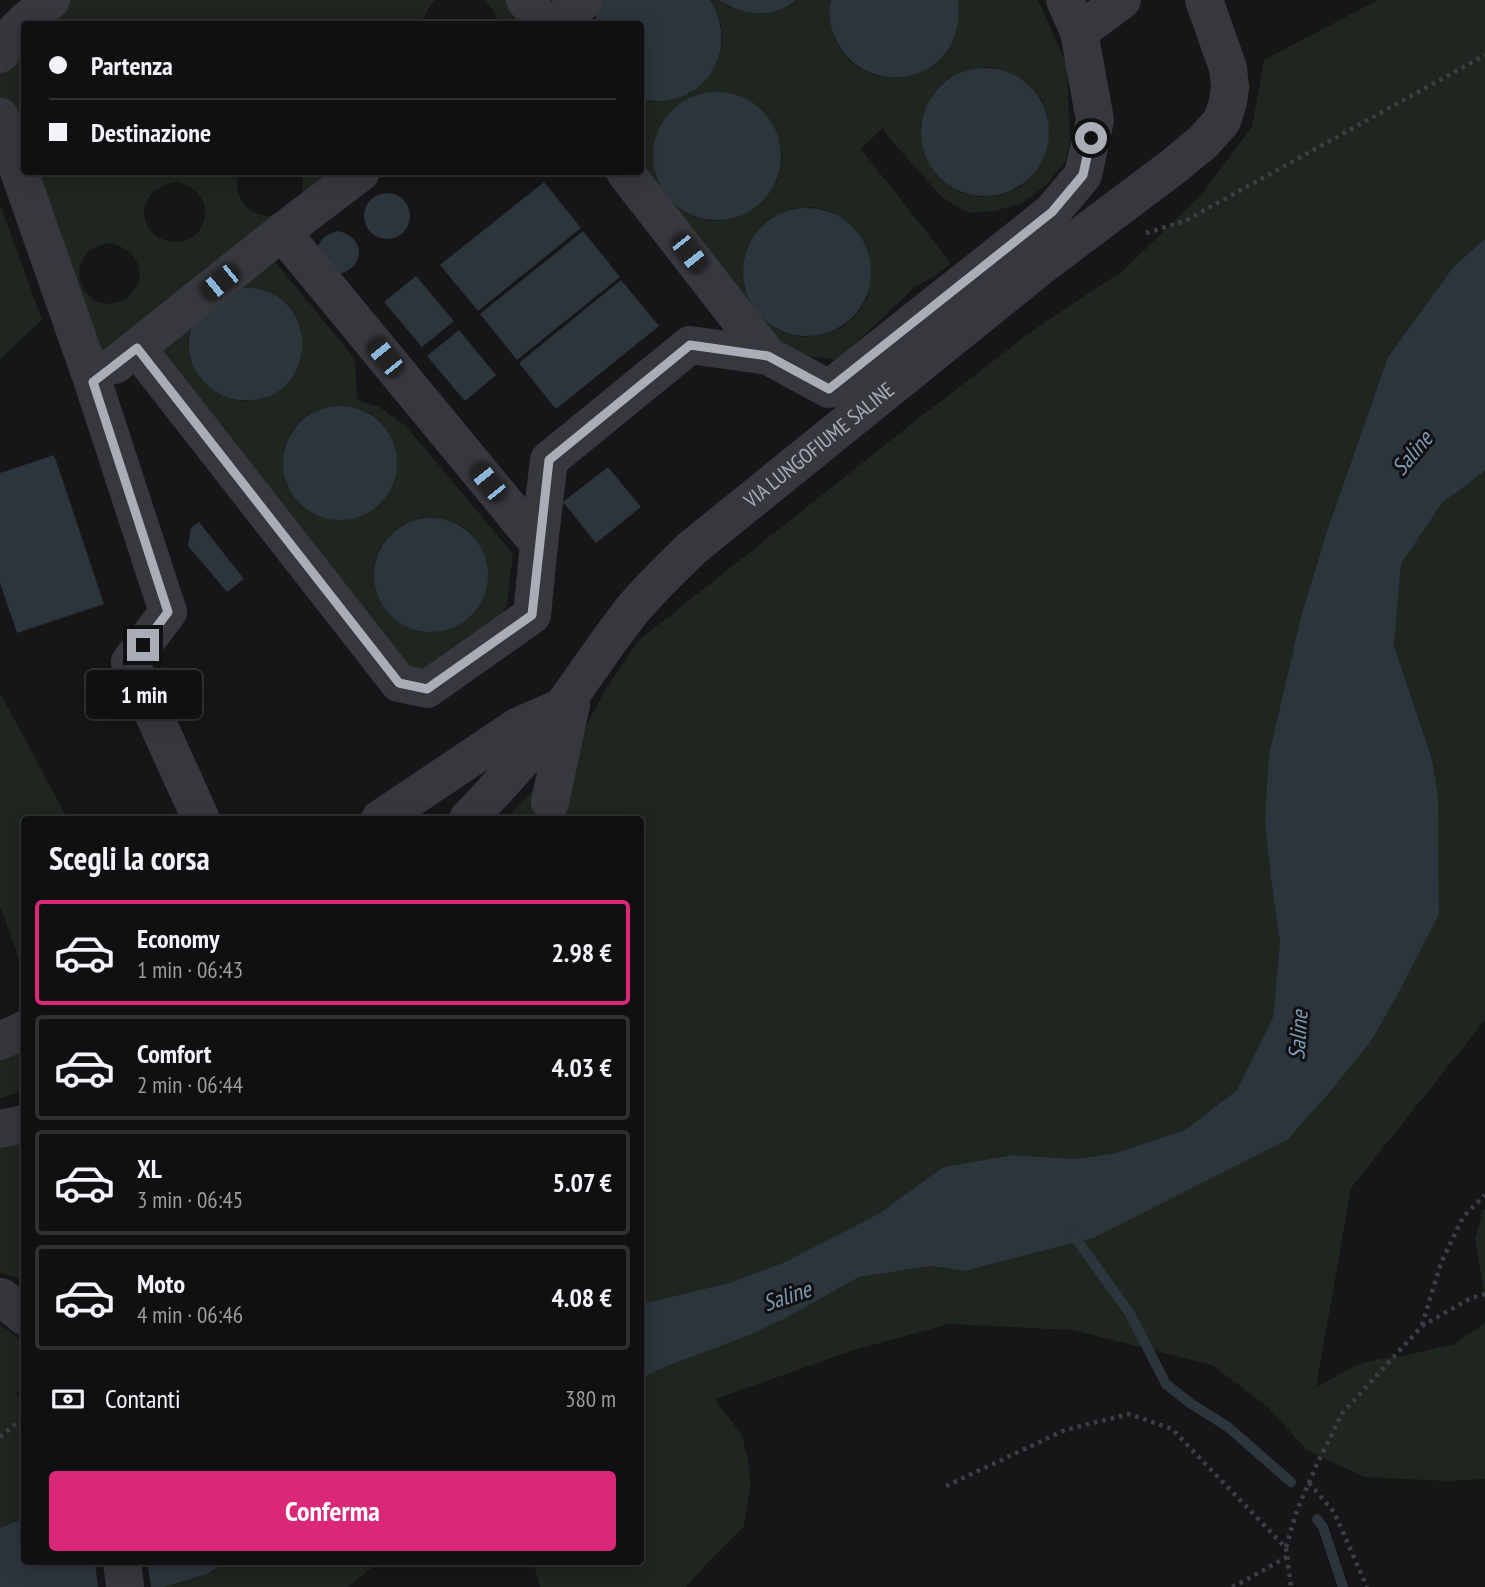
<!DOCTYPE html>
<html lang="it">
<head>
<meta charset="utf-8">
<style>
  body { margin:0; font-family:"PT Sans Narrow",sans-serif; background:#1e1e20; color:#f1f3f6; height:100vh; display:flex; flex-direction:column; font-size:26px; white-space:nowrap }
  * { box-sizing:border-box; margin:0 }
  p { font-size:23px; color:#9c9d9f }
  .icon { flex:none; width:38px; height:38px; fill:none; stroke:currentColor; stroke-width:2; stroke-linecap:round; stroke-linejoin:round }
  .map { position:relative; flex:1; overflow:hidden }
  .sheet { position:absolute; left:21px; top:816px; width:623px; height:749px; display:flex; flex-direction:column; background:#101012; border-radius:7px; box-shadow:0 4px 18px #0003,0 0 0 2px #303032 }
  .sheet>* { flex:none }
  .guide { position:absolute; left:21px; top:21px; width:623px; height:154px; border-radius:7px; box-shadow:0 4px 18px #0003,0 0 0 2px #303032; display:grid; align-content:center; height:154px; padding:0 28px; background:#101012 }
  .end { position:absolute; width:32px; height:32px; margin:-16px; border:9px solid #a8adb8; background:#111; box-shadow:0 0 0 4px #111 }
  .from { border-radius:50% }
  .bubble { position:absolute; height:49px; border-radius:7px; background:#101012; box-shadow:0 4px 18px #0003,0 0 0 2px #303032; font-size:23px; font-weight:700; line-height:49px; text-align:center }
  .car { position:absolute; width:21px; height:42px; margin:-21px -10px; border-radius:9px; box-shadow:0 0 5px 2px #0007; background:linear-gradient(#222 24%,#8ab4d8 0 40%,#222 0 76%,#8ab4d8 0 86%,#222 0) }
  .guide b { display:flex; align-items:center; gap:24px; height:66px; font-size:26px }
  .guide b+b { border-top:2px solid #303032 }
  .guide i { width:18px; height:18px; background:#f1f3f6 }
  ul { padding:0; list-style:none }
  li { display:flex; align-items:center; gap:21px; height:105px; margin:0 14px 10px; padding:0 14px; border:4px solid #303032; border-radius:7px }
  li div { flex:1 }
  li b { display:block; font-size:26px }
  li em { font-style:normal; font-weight:700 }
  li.current { border-color:#db2777 }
  li>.icon { width:63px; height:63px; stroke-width:1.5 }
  h2 { padding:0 28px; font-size:32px; line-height:84px }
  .pay { display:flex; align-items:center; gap:18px; height:77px; padding:0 28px; font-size:26px }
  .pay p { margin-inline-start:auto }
  .primary-button { display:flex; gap:14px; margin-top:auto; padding:14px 28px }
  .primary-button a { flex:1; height:80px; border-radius:7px; background:#db2777; color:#fff; font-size:28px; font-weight:700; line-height:80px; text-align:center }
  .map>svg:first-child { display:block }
  .green { fill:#1e261f; fill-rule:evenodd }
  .water { fill:#2c353c }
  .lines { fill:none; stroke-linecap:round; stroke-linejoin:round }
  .stream { stroke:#2c353c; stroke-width:10 }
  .path { stroke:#3d3f44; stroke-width:4.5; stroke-dasharray:3.5 5; stroke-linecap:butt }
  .minor { stroke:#37383d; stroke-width:38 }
  .route { stroke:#a8adb8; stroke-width:9 }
  .labels { text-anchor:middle; stroke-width:6; stroke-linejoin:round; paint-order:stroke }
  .street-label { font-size:21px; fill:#a8adb8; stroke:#111113 }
  .water-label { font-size:23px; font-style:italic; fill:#7f9bb3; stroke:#111113 }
</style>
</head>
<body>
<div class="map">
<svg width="1485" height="1587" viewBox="0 0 1485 1587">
  <rect width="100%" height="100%" fill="#161618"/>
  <g class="green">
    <path d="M51,0h385c-8,6 -11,15 -14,24h-146c-11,-4 -19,-3 -30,0h-222v148h215c-15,57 75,60 62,0h46l-98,79 7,8h9l12,5 78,95 2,41 22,7 27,19 107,128 -6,49 -6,15 -86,64 -12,-3 -269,-340 -25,16 -14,-1 -17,-14 -78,-223v-63l5,-12 15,-17zM177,182c48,11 28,72 -12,58 -8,-2 -16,-9 -19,-18 -8,-22 11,-38 31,-40zM111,243c20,5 36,23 25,44 -4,8 -12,14 -21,16 -39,8 -54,-55 -4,-60zM239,287c12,1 25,1 36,8 26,15 34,48 22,74 -6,12 -15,20 -26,26 -57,28 -111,-48 -66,-92 10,-9 22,-12 34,-16zM333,406c12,0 25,1 36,7 7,4 14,12 18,19 28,47 -11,97 -64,85 -14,-3 -29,-17 -35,-31 -10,-28 -3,-58 24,-73 6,-4 14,-5 21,-7zM424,518c12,1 25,1 36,7 28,17 35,53 19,80 -5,9 -14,16 -23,21 -66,31 -116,-65 -52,-102 6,-3 13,-4 20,-6z"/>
    <path d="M484,0h34l12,24h-32c-2,-10 -6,-17 -14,-24z"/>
    <path d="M710,0h8l14,9 59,-5 5,-4h35c-2,9 1,17 3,27 1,6 2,15 5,20 26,45 97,37 115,-9 5,-13 5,-25 4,-38h80l29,65 3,76 -5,21 -19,23 -24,18 -28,8 -26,2 -26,-16 -52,-58 -7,-11 -22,21 90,114 -18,14 -17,9 -78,74 -59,-7 -139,-181 1,-73 11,3 20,-2 19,-7 31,-50 -1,-20 -8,-19zM991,67l36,16 14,16 7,18 -14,57 -15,14 -19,7 -20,2 -20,-5 -40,-66c10,-40 29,-56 71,-59zM780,141l2,20 -5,20 -45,38 -21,2 -19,-5zM813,207l20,5 34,85 -10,17 -16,14 -19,7 -20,2 -20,-5 -17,-11 -21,-34 -1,-21 5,-19 45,-38z"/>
    <path d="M1378,0h107v239l-31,27 -66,91 -59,168 -27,88 -37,210 6,57 9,62 -7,75 -36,73 -52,40 -69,23 -40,6 -63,-4 -70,12 -63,46 -95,49 -56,21 -88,21 -1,-485h-134l71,-76 28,-53 33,-49 286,-227 115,-88 85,-56 78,-76 50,-67 12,-67z"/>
    <path d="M0,204l42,116 -42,39z"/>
    <path d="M1485,471v549l-134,168 -35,200 32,-19 22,-8 37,-6 47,-11 31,-21v156l-37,2 -84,-4 -57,-27 -39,-43 -56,-42 -139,-35 -124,-6 -95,26 -139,49 27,36 6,25 3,24 -7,42 -33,33 -25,28h-146l-5,-18 -6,-8h111l1,-183 26,-12 117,-47 75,-42 72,-11 34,5 128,-33 346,-324 -1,-118 -6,-37 -38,-113 7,-82 41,-61z"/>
    <path d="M0,693l65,121 69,5h-110v135l-6,2 -18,-50z"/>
    <path d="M24,1048v39l-10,7 -14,4v-40z"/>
    <path d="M24,1141v138h-3l-21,-6v-125l8,-4z"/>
    <path d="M1485,1209v90l-10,-60 8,-29z"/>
    <path d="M0,1326l10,5 14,12v42l-8,8 6,10h2v115l-24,10z"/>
    <path d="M227,1561h153l-32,26h-184l43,-13z"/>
  </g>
  <g class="water">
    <path d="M605,0h105c6,8 10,20 11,30 4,47 -35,80 -80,69l-1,-75h-46l3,-12z"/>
    <path d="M718,0h78c-24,20 -54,15 -78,0z"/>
    <path d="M831,0h127c1,13 1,25 -4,38 -21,53 -98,52 -119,-1 -5,-12 -7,-24 -4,-37z"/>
    <circle cx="985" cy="132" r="64"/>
    <circle cx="717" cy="156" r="64"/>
    <path d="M544,182l37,46 -103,83 -38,-46z"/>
    <circle cx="387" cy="216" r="23"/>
    <circle cx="807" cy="272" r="64"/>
    <path d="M338,231c28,6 28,37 0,43l-21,-26c5,-11 10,-14 21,-17z"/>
    <path d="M583,231l37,46 -103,83 -37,-46z"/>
    <path d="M1485,239v232l-43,32 -41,61 -7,82 38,113 6,37 1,118 -40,78 -28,49 -42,52 -42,47 -194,98 -128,33 -34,-5 -72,11 -75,42 -37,17 -80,30 -26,12v-74l88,-21 56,-21 95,-49 63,-46 70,-12 63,4 40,-6 69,-23 52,-40 36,-73 7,-75 -9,-62 -6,-57 4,-68 33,-142 27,-88 59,-168 66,-91z"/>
    <path d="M416,276l38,45 -32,26 -38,-45z"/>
    <path d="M621,280l38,46 -103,83 -37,-46z"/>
    <path d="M239,287c12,1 25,1 36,8 45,27 32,99 -21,105 -13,1 -25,0 -36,-7 -23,-13 -34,-39 -27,-64 1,-2 3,-9 4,-10 2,-4 9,-7 13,-10 10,-7 20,-15 31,-22z"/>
    <path d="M459,330l37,45 -31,26 -38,-45z"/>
    <circle cx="340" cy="463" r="57"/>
    <path d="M54,455l50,149 -87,29 -17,-50v-110z"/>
    <path d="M608,467l33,40 -45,36 -33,-41z"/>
    <circle cx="431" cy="575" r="57"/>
    <path d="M199,522l45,57 -17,13 -39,-46 3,-18z"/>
    <path d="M24,1518v43h71l3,26h-98v-59z"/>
    <path d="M147,1561h80l-20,13 -43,13h-13z"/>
  </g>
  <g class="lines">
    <g class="stream">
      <path d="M1071,1232l58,80 37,72 24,19 38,24 63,55"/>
      <path d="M1317,1519l6,8 20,60"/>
    </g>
    <g class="path">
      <path d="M1146,233l39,-12 300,-166"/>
      <path d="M1422,1325l19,-62 22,-46 22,-22"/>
      <path d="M0,1437l24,-20"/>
      <path d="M1309,1483l25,29 33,75"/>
      <path d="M946,1486l119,-56 64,-16 43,15 114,119 5,39"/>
      <path d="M1286,1547l11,-37 20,-46 26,-52 79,-86 47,-27 16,-5"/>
      <path d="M1232,1587c19,-9 36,-20 55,-30"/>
    </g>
    <g class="minor">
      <path d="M525,0l21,24"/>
      <path d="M553,24l32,-24"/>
      <path d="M1079,32l43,-32"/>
      <path d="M0,54c11,-24 32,-38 51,-54"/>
      <path d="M0,117l93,265 75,230 -38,50 71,157"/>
      <path d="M625,172l143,184 61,33 223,-177 31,-37 12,-55 -16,-88 -14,-32"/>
      <path d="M137,348l262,335 28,6 105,-74 7,-71 -257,-312"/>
      <path d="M115,365l167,-133 79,-60"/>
      <path d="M539,544l10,-84 141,-115 78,11"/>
      <path d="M550,802l21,-97"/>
      <path d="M380,819l137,-92 41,-18"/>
      <path id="s1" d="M468,819c25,-27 52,-54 74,-84 30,-40 57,-82 87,-121 19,-24 42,-45 63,-66l349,-282 133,-100 29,-24 19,-21 6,-19 2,-15 -2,-19 -24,-68"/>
      <path d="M0,1041l24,-11"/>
      <path d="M0,1129l24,-5"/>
      <path d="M1,1297l23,19"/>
      <path d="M122,1561l3,26"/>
    </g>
  </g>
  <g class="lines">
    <path class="route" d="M143,645l25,-33 -75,-230 44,-34 262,335 28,6 105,-74 17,-155 141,-115 78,11 61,33 223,-177 31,-37 8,-37"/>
  </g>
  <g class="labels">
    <g class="street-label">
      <text dy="7" stroke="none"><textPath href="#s1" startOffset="516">VIA LUNGOFIUME SALINE</textPath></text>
    </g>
    <g class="water-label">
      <text transform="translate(1412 453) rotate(-50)" y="8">Saline</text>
      <text transform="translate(1298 1035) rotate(-86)" y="8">Saline</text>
      <text transform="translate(787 1296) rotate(-19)" y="8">Saline</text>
    </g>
  </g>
</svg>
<i class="end from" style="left:1091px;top:138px"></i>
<i class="end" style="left:143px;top:645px"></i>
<div class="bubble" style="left:86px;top:670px;width:116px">1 min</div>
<i class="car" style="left:689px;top:253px;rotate:142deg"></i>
<i class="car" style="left:220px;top:282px;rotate:231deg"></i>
<i class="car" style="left:385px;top:357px;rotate:321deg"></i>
<i class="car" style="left:488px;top:482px;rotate:321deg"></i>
<div class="guide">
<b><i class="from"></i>Partenza</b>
<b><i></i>Destinazione</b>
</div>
<section class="sheet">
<h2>Scegli la corsa</h2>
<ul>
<li class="current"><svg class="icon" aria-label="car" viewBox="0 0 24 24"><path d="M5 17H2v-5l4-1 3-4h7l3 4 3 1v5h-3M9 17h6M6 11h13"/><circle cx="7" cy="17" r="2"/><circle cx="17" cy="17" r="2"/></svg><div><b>Economy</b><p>1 min · 06:43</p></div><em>2.98 €</em></li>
<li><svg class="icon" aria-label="car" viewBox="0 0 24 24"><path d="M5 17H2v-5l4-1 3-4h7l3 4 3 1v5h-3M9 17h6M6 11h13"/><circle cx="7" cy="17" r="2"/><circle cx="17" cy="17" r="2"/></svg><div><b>Comfort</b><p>2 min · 06:44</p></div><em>4.03 €</em></li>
<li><svg class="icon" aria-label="car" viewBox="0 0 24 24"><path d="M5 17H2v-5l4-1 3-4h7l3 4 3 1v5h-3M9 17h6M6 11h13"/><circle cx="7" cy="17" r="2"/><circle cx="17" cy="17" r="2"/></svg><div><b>XL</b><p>3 min · 06:45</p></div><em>5.07 €</em></li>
<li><svg class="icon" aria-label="car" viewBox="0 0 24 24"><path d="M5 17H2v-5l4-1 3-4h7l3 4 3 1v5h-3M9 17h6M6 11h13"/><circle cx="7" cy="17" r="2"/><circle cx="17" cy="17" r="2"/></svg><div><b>Moto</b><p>4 min · 06:46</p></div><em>4.08 €</em></li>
</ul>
<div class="pay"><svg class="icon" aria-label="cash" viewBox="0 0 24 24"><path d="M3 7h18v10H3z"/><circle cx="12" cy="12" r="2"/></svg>Contanti<p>380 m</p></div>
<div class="primary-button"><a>Conferma</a></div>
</section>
</div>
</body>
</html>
